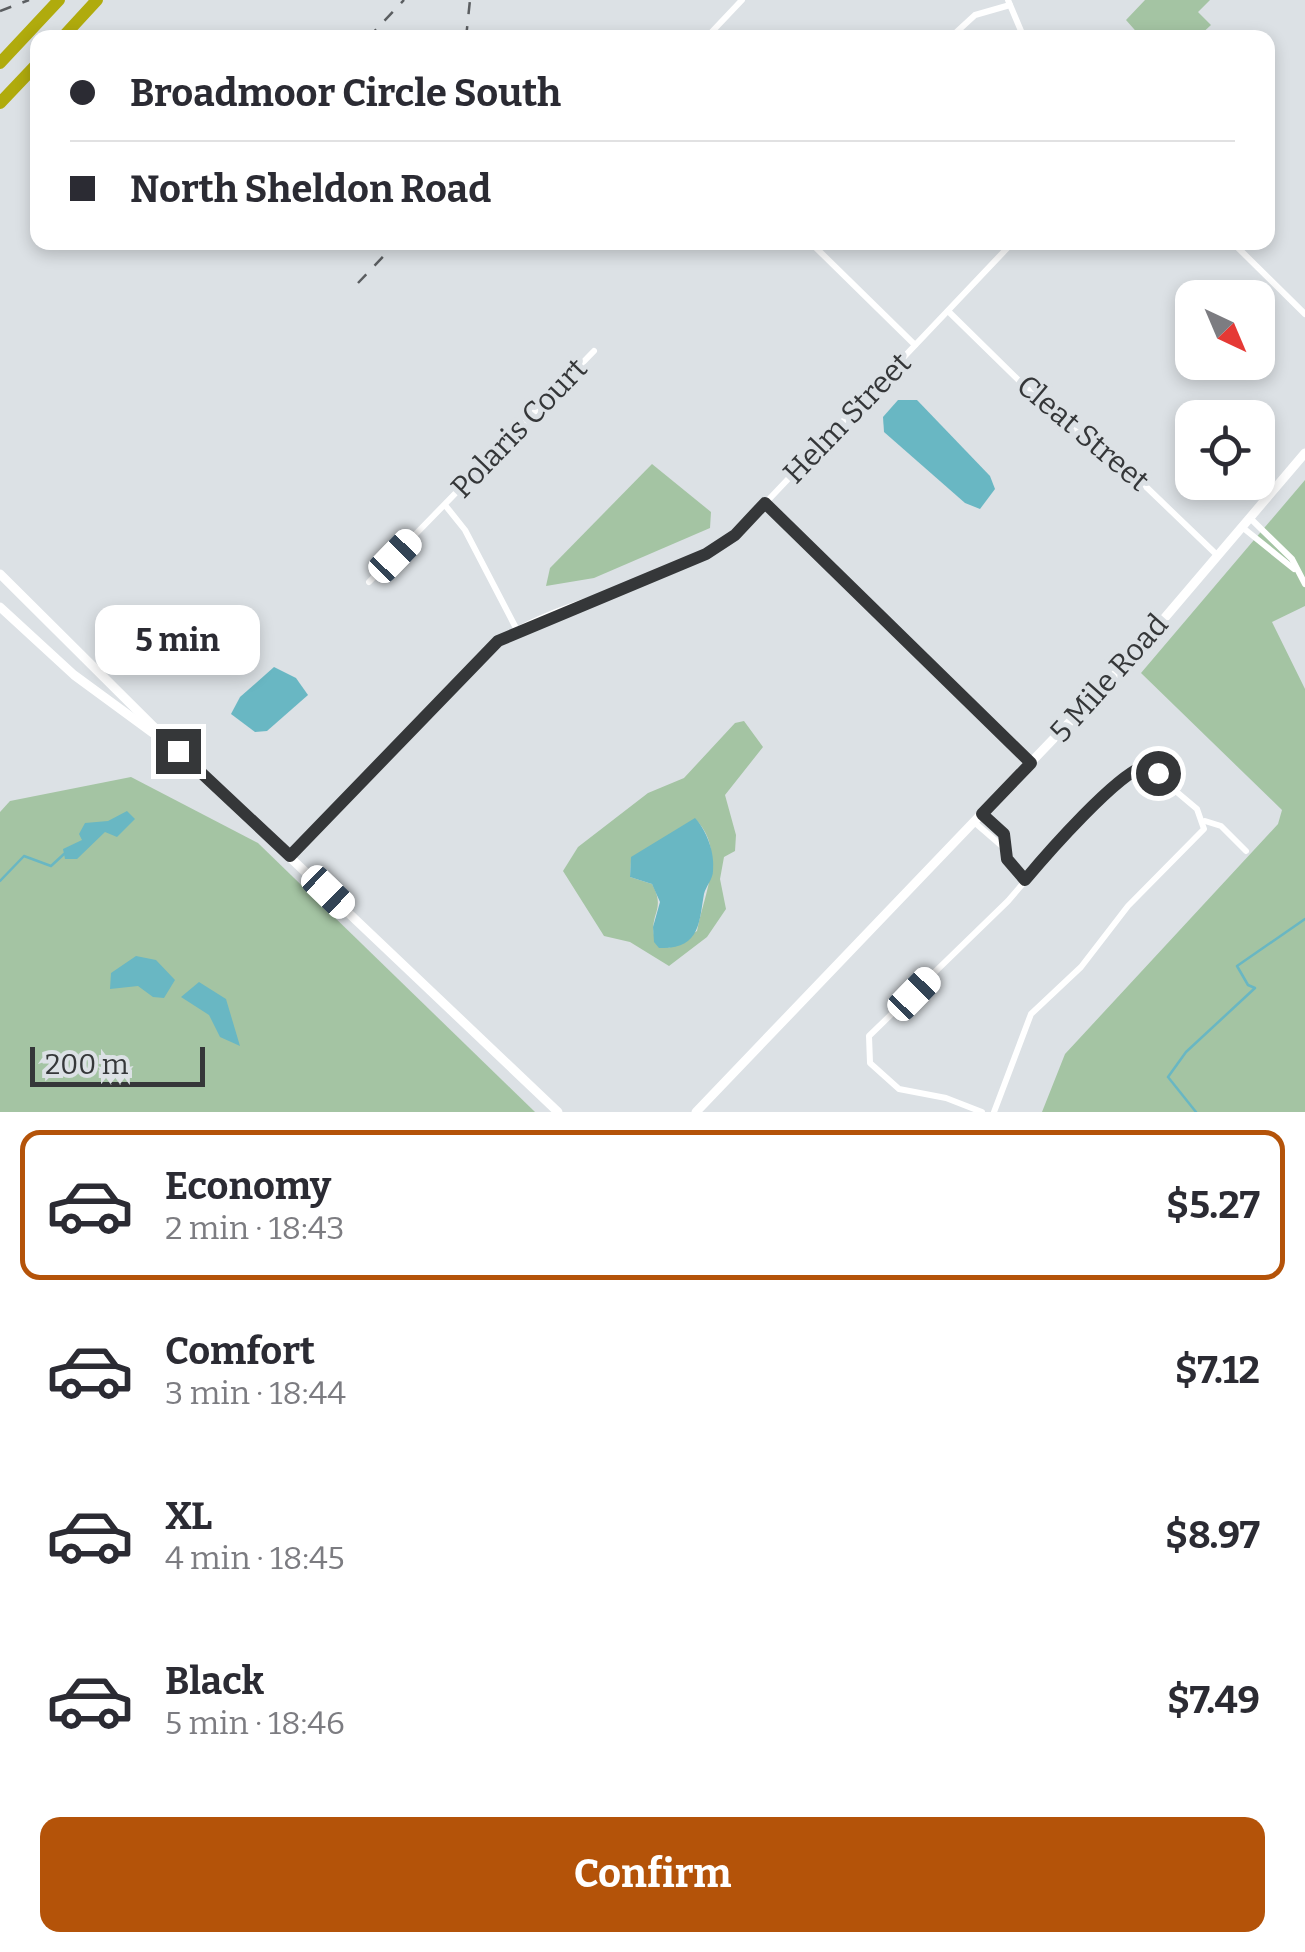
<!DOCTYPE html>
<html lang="en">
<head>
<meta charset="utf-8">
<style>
  body { margin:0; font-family:Bitter,serif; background:#f7f7f7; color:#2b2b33; height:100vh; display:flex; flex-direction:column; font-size:38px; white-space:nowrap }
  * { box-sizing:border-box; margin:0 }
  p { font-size:32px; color:#7c7c81 }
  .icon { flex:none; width:55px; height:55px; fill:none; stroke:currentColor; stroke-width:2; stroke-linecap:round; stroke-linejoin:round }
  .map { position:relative; height:1112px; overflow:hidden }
  .details { display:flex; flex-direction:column; background:#fff; flex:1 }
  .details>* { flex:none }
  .top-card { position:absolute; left:30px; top:30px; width:1245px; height:220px; border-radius:20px; box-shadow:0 5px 15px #0003; display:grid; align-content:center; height:220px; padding:0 40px; background:#fff }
  .needle { width:65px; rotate:136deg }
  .tools { position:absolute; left:1175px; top:280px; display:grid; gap:20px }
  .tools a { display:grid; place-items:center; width:100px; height:100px; border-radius:20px; background:#fff; box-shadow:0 5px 15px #0003; font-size:50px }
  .scale { position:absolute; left:30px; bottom:25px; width:175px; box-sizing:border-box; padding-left:10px; border:5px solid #353739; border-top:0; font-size:28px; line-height:35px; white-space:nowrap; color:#353739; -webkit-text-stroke:8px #dce1e5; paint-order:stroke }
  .end { position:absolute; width:45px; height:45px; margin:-22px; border:12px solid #353739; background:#fff; box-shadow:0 0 0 5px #fff }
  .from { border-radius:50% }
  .bubble { position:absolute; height:70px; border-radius:20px; background:#fff; box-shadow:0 5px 15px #0003; font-size:32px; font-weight:700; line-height:70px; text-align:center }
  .car { position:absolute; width:30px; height:60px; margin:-30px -15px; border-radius:12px; box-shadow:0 0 8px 2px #0007; background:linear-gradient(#fff 24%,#345 0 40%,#fff 0 76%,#345 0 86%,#fff 0) }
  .top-card b { display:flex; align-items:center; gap:35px; height:95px; font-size:38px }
  .top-card b+b { border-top:2px solid #e1e1e2 }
  .top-card i { width:25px; height:25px; background:#2b2b33 }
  ul { padding:18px 0 0; list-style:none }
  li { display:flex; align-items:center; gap:30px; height:150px; margin:0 20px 15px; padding:0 20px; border:5px solid transparent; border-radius:20px }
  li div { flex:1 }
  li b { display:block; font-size:38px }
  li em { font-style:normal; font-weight:700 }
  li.on { border-color:#b45309 }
  li>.icon { width:90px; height:90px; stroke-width:1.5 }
  .cta { display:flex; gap:20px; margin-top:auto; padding:20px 40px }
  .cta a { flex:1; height:115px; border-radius:20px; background:#b45309; color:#fff; font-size:40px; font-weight:700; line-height:115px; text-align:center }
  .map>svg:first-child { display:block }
  .green { fill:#a4c4a3; fill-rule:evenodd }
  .water { fill:#69b7c3 }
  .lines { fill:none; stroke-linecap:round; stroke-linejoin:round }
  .stream { stroke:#69b7c3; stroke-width:2.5 }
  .street { stroke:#fff; stroke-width:6 }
  .secondary { stroke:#fff; stroke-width:9 }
  .highway { stroke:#b0ab0d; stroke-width:12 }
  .rail { stroke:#5b5e61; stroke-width:2.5; stroke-dasharray:12 12; stroke-linecap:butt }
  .route { stroke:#353739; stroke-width:12 }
  .labels { text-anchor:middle; stroke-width:10; stroke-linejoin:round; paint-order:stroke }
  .street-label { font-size:30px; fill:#353739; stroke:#dce1e5 }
</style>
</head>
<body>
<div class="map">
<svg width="1305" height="1112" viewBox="0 0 1305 1112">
  <rect width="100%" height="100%" fill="#dce1e5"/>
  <g class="green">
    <path d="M1145,0h65l-12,12 13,13 -13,12h-57l-15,-17z"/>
    <path d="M652,464l59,48 -1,16 -116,50 -48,8 4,-18z"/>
    <path d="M1305,480v126l-33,16 33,67v423h-263l23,-58 213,-230 4,-14 -141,-137z"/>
    <path d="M744,721l19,26 -38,48 11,40 -1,16 -11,6 -4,22 6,30 -19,28 -38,29 -39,-24 -26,-6 -41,-65 15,-24 70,-54 36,-15 51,-55zM695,819c32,31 9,75 2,112l-28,17 -15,-13c-4,-22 12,-26 -2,-51l-22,-7 1,-16z"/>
    <path d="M131,777l127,66 277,269h-535v-300l10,-11z"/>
  </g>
  <g class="water">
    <path d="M898,400h19l73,76 5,13 -15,20 -15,-6 -81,-71 -1,-15z"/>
    <path d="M274,667l22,11 12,17 -41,36 -12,1 -24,-18 9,-17z"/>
    <path d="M127,811l8,8 -18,18 -12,-5 -28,27h-12l-2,-10 19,-9 -3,-6 6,-11 23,-2z"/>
    <path d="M695,818c12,13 20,35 18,53 0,8 -7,15 -9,23 -5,27 -3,56 -45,54l-5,-6 -1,-15 7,-25 -8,-18 -22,-7 1,-20z"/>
    <path d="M136,956l20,4 19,20 -11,18 -11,-1 -15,-11 -28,3 1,-16z"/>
    <path d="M199,982l27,17 14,47 -20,-9 -11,-22 -28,-18z"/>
  </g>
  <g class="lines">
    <g class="stream">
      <path d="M0,881l24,-25 27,10 13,-12"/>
      <path d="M1196,1112l-28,-35 18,-25 69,-64 -7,-3 -11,-19 68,-47"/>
    </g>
    <g class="street">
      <path d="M1008,0l16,38"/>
      <path d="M706,38l36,-38"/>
      <path d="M950,38l25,-23 35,-10"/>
      <path d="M810,242l105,103"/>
      <path d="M1232,242l73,72"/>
      <path d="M948,311l105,103 86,66 79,76"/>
      <path d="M765,503l266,260"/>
      <path d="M445,505l20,25 52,100"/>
      <path d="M1250,518l42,41 13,25"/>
      <path d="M1242,527l52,42"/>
      <path d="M369,582l225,-231"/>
      <path d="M982,813l22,21 3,25 18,21"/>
      <path d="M1205,821l16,5 25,25"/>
      <path d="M974,822l29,25"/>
      <path d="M290,856l209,-215c71,-48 169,-52 236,-106l278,-293"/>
      <path d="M982,1112l-36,-14 -47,-9 -29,-26 -1,-27 139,-135 64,-75 60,-56 14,-4 51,43 7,20 -76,77 -47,61 -50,47 -37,98"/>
    </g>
    <g class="secondary">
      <path d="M0,574l178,177 380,361"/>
      <path d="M0,607l74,68 94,69"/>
      <path d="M696,1112l432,-451 177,-208"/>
    </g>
    <g class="highway">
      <path d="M62,38l35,-38"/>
      <path d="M0,63l59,-63"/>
      <path d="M0,103l38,-40"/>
    </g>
    <g class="rail">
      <path d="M0,11l29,-11"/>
      <path d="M368,38l36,-38"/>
      <path d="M466,38l4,-38"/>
      <path d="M358,283l39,-41"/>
    </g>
  </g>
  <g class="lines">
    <path class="route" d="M178,751l112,105 208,-215 208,-87 29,-19 30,-32 266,260 -49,51 22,20 3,25 18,21c20,-24 95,-110 121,-114l12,7"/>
  </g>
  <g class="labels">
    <g class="street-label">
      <text transform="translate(847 418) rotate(-46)" y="10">Helm Street</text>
      <text transform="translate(519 428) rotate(-46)" y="10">Polaris Court</text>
      <text transform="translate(1083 433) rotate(40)" y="10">Cleat Street</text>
      <text transform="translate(1109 678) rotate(-48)" y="10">5 Mile Road</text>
    </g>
  </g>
</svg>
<div class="tools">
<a><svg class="needle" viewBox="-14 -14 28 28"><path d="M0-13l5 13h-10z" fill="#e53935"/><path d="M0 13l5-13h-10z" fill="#7c7c81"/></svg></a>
<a><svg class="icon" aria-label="locate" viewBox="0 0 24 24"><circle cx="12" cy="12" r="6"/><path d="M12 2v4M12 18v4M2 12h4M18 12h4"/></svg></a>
</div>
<div class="scale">200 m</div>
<i class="end from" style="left:1158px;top:773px"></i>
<i class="end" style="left:178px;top:751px"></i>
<div class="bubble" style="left:95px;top:605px;width:165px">5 min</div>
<i class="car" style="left:395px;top:556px;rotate:44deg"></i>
<i class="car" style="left:328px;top:892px;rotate:134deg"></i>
<i class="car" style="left:914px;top:994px;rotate:44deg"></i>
<div class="top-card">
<b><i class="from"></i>Broadmoor Circle South</b>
<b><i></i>North Sheldon Road</b>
</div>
</div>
<section class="details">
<ul>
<li class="on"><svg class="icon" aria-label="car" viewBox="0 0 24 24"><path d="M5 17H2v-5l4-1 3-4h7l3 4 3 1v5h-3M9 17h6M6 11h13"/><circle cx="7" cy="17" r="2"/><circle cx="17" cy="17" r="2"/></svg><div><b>Economy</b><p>2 min · 18:43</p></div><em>$5.27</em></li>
<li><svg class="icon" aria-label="car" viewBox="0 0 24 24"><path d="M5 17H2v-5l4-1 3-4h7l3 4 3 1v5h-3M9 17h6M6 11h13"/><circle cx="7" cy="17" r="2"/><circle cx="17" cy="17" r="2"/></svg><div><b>Comfort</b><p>3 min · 18:44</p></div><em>$7.12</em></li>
<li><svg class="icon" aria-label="car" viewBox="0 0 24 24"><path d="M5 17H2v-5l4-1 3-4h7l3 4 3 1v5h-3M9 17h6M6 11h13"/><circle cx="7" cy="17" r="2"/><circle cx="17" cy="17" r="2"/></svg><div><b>XL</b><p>4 min · 18:45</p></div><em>$8.97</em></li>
<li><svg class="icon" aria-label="car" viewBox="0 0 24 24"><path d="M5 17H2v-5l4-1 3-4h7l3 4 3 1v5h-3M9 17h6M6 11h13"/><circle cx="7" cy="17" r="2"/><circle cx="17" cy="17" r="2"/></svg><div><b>Black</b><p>5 min · 18:46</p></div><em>$7.49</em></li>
</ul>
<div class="cta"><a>Confirm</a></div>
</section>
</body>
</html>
